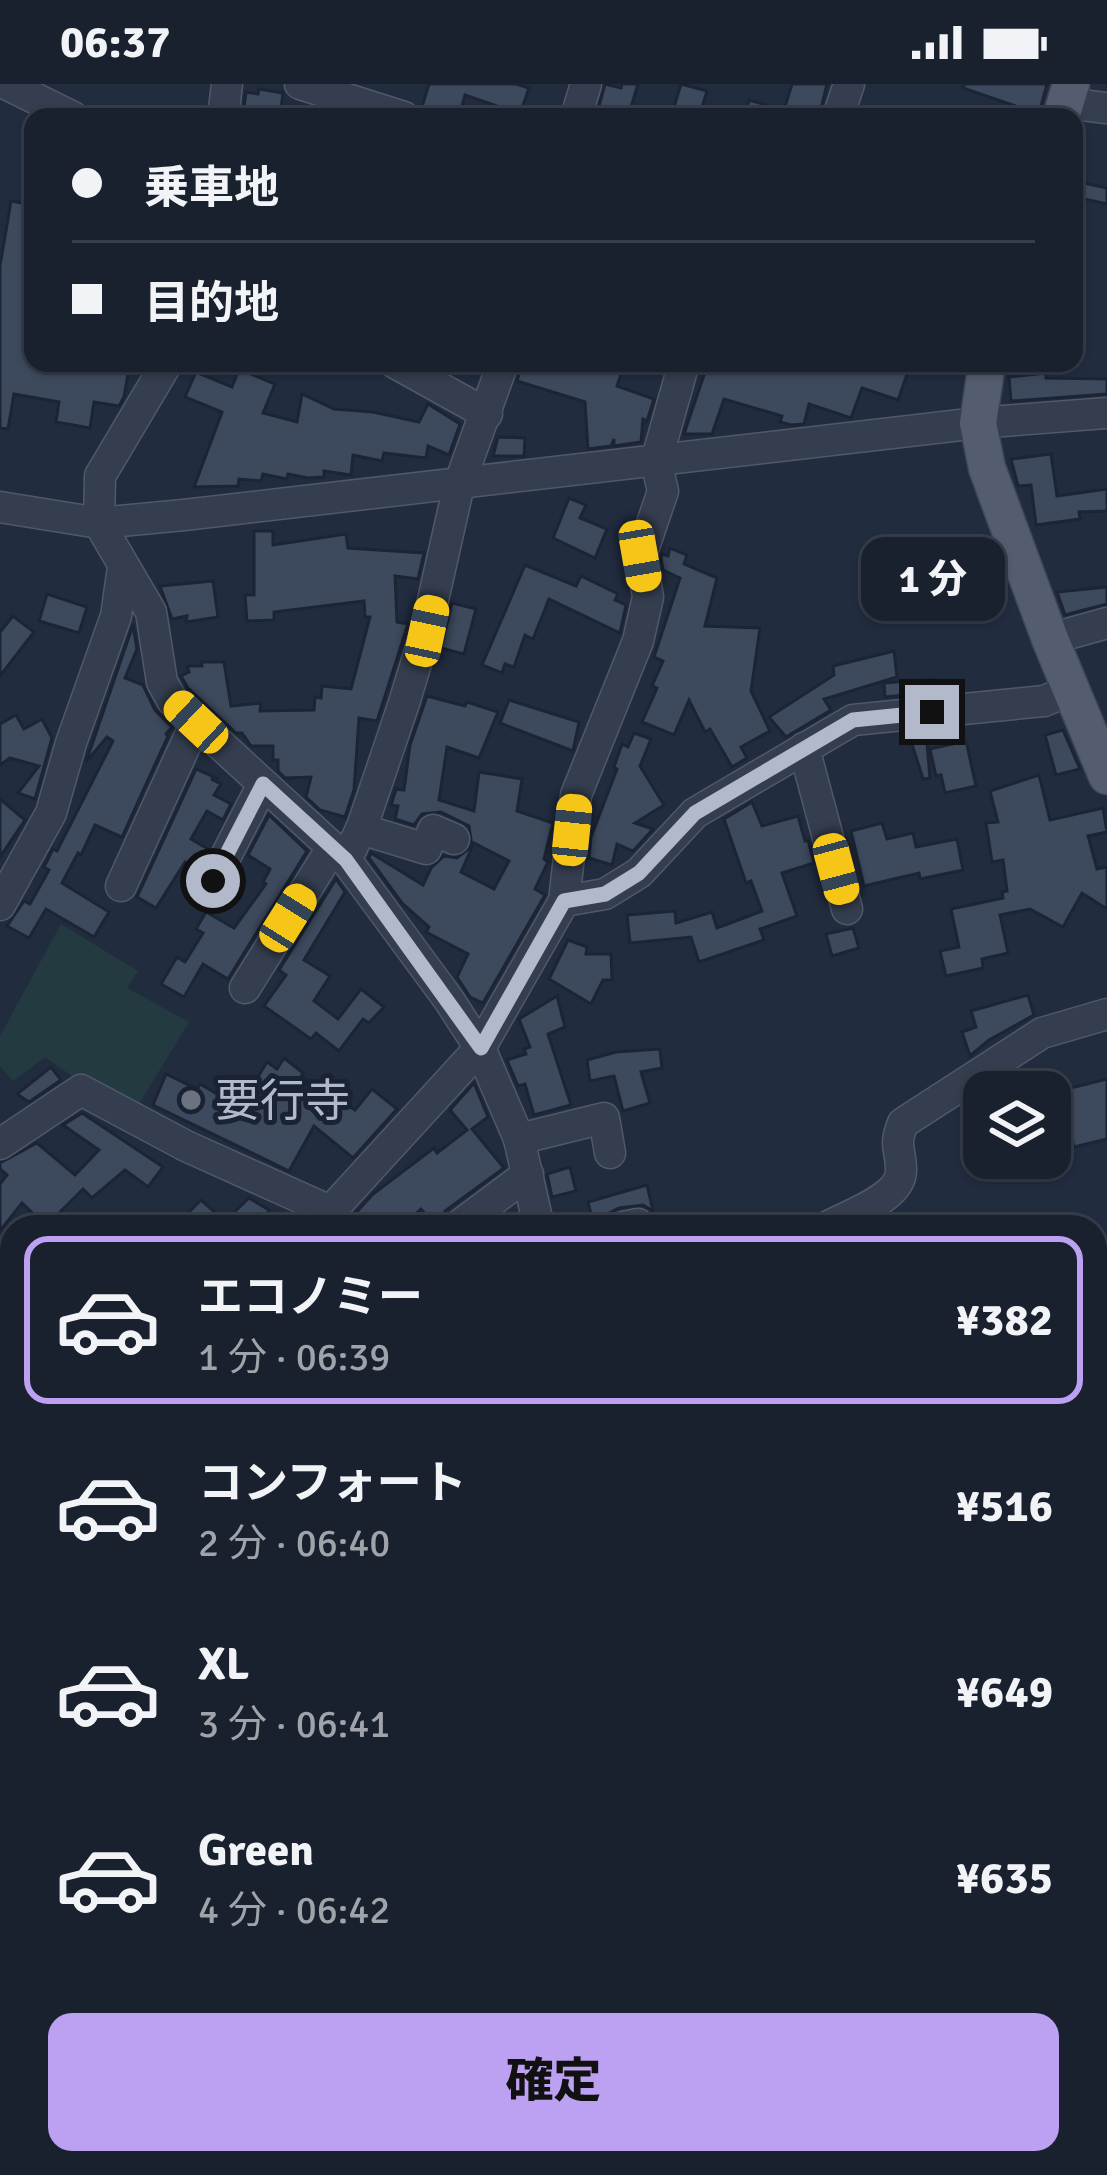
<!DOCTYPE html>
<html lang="ja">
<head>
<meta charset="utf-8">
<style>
  body { margin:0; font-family:Signika,"Noto Sans JP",sans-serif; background:#222937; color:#f1f3f6; height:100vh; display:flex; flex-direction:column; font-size:45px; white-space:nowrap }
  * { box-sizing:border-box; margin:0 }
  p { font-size:39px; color:#9fa3aa }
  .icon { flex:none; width:66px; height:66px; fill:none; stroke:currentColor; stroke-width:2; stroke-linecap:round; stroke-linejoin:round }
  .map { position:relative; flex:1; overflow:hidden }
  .drawer { position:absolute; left:0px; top:1131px; width:1107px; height:960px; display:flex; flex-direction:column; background:#19212f; border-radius:36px 36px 0 0; box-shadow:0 3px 9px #0004,0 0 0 3px #373e4b }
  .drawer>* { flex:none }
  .top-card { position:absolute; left:24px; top:24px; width:1059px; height:264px; border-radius:24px; box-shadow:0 3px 9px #0004,0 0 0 3px #373e4b; display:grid; align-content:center; height:264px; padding:0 48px; background:#19212f }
  .tools { position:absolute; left:963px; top:987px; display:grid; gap:24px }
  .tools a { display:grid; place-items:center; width:108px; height:108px; border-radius:24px; background:#19212f; box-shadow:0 3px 9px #0004,0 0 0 3px #373e4b; font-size:60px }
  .end { position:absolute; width:54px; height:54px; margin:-27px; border:15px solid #b1b9ca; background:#111; box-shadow:0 0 0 6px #111 }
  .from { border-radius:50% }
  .bubble { position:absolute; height:84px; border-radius:24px; background:#19212f; box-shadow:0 3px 9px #0004,0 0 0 3px #373e4b; font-size:39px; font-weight:800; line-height:84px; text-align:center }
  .car { position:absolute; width:36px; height:72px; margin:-36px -18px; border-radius:15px; box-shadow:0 0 9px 3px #0007; background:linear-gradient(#f5c518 24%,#345 0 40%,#f5c518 0 76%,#345 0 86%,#f5c518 0) }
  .top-card b { display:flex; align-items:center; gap:42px; height:114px; font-size:45px }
  .top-card b+b { border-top:3px solid #373e4b }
  .top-card i { width:30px; height:30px; background:#f1f3f6 }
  ul { padding:21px 0 0; list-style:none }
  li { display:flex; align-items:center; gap:36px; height:168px; margin:0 24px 18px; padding:0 24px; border:6px solid transparent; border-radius:24px }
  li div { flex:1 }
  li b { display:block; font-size:45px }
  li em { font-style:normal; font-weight:800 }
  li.current { border-color:#bca0f2 }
  li>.icon { width:108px; height:108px; stroke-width:1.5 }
  .primary-button { display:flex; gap:24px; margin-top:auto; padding:24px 48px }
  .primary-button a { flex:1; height:138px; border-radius:24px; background:#bca0f2; color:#111; font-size:48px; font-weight:800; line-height:138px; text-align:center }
  .status { display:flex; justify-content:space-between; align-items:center; height:84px; padding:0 60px; background:#19212f; direction:ltr }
  .status svg { height:33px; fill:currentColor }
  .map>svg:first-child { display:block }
  .green { fill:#233b40 }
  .building { fill:#3d4a5e; stroke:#1c2535; stroke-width:3; fill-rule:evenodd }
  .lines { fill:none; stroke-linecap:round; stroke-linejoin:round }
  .minor-casing { stroke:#505969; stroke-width:33 }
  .major-casing { stroke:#3e4757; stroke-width:39 }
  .minor { stroke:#353e4f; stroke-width:30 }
  .major { stroke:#535d6f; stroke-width:36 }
  .route { stroke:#b1b9ca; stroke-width:15 }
  .worship-dot { fill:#6b7280; stroke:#1a2333; stroke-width:4.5 }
  .labels { text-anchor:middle; stroke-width:10; stroke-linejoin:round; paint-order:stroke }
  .poi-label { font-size:45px; fill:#b1b9ca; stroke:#1a2333; text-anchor:start }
</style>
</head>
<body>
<div class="status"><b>06:37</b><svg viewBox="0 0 49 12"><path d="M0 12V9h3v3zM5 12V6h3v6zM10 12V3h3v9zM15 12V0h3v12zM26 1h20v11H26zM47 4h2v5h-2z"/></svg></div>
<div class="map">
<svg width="1107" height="2091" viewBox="0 0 1107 2091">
  <rect width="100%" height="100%" fill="#212c3f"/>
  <path class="green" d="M61,840l77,47 -11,17 62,34 -58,95 -86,-60 -32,24 -13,-15v-30z"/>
  <g class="building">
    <path d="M429,0h87l13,4 -9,26 -55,-19 -6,22 -37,-10z"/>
    <path d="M605,0l16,4 1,-4h16l-10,33h-32z"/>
    <path d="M681,0l26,7 -8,26h-28z"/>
    <path d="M792,0h35l-8,33h-75l5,-17 35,10z"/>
    <path d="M964,0h83l-8,30 -76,-26z"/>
    <path d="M259,5l24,4 -3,24 -37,-2 3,-23 12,2z"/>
    <path d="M1079,98l28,6v16l-31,-7z"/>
    <path d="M11,117l22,4v158h97l-6,34 -5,9 -25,-4 -4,26 -34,-6 3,-20 -45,-8 -6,35 -8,-1v-162z"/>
    <path d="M522,279h41l20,5 1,-5h41l-8,23 37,13 -7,22 -4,-2 -2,23 -27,4v-7l-3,7 -23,3 -3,-47 -68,-21z"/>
    <path d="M708,279h203l-13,37 -36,-12 -11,30 -42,-14 -5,20 -13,1 -11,-3 2,-6 -58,-17 -12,35h-28z"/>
    <path d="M239,285l36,15 -12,29 34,9 5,-28 32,15 39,3 46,10 9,-18 32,20 -11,31 -21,-9 -2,12 -42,-5 -2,8 -29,-6 -2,20 -27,-4v6l-16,1 -20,-4 -1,5 -24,-5 -2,7 -22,-2 -1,7 -44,1 28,-75 -37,-15 11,-25 36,15z"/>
    <path d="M1046,289v5l61,1v15l-96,7 -2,-24z"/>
    <path d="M498,353l27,1 -1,18h-31z"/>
    <path d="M1051,370l6,42 50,-7v22l-28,1 1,7 -44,6 -5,-40 -13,1 -7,-27z"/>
    <path d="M569,414l17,7 -6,13 27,11 -12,29 -42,-20z"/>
    <path d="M254,447h19v14l73,-11 2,14 76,5 -6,26 -23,-3 2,46 11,2 -31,97 -18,-3 -5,72 -9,27 -25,-7 -14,-13 5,-20 -26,1 -7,-7v-11h-5v-14h-22l-9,-13h-6l-48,-45 -7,-12 8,-4 -2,-6h15l-1,-4h23l7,44 30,-3 -1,8 54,-1 1,-13 6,1 1,-12 29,3 19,-72h-5l-1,-16 -90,11v8l-27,1 -2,-26h9z"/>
    <path d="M670,464l17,7 -3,9 33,14 -12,48 55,2 -9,63 19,40 -29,16 6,11 -15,9 -22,-38 -5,3 -16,-32 -15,35 -32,-13 15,-34 -5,-2 11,-25 -9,-4 26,-79 -17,-8 -2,-12 1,-4 6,2z"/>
    <path d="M525,481l51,21 5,-10 37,18 -3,6 11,5 -6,28 -71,-34 -16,40 -8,-4 -11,32 -9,-3 -3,9 -20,-8z"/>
    <path d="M213,497l5,36 -32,5 1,-6 -15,3 -12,-33z"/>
    <path d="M1107,503v17l-42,11 -8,-23z"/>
    <path d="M47,510l40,13 -8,26 -40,-12z"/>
    <path d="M452,519l24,6 -12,45 -23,-6z"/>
    <path d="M13,532l21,16 -34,44v-44z"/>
    <path d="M133,541l4,24 -12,29 18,7 12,25 17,17 -6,7 2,2 -46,101 -27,-12 -14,30 -3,-2 -16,30 47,29 -15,25 -48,-28 -17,29 -22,-12 17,-25 6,3 19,-34 -5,-3 9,-18 4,2 56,-110 -6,-4 -21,25z"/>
    <path d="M894,567l3,26 -73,22 7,11 -45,27 -17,-20 65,-42 -1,-9z"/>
    <path d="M935,595l1,13 -51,5 -1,-14z"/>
    <path d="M427,612l38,10 2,-4 31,10 -19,46 -32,-11 -8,53 35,11 5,-39 43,7 -5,32 36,12 -9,36 4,3 -13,27 10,6 -62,108 -13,-6 -13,-20 11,-23 -42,-22 3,-5 -27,-24 -33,-45 2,-5 52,32 8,-17 13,-12 13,2 15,-12 -3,-20 -28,-14 -19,2 -8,11 -19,-6 3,-13 -7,-1 5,-16 8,1 6,-45zM474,759l35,18 -15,28 -33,-17z"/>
    <path d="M509,616l70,22 -6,29 -73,-28z"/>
    <path d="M16,631l8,14 18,-10 10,19 -17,61 -17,-6 21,-27 -29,-8 -10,7v-41z"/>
    <path d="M1063,646l17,39 -24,6 -11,-40z"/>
    <path d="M926,648l4,46 -7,1 -11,-35h-5l-5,-9z"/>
    <path d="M634,649l17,6 -11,27 24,39 -29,18 18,6 -20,22 -16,-7 -5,21 -23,-7 2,-21 26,-68 -3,-2 8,-23 6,3z"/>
    <path d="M966,657l10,45 -31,7 -4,-18 -5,1 -6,-27z"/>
    <path d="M196,685l22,10h-7l10,5 -7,11 17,9 -8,16 -16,-9 -16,28 17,10 -11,21 -12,-8 -29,46 -19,-11z"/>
    <path d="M1039,691l11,45 53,-12 4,24 -19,4 9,33 10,-2v42l-25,-16 -19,34 -33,-18 -30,6 8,38 -26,6 1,9 -37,8 -6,-25 19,-4 -8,-38 52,-11 -1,-6 5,-1 -4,-31 -11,2 -6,-39 12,-1 -8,-31z"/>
    <path d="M0,715l25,21 -25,37z"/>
    <path d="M752,718l10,24 36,-10 7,25 3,-1 6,23 -32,10 15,43 -37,13 4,11 -65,22 -8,-25 -61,6 -3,-28 48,-4 1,12 36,-11 5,16 45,-17 -11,-30 -5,2 -22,-64z"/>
    <path d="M269,731l38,36 -79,128 -25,-15 -19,33 -23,-13 16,-27 8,5 18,-29 -7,-4 10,-17 28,16 32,-44 -3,-2 7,-13 -22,-14z"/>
    <path d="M882,739l5,16 26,-6 3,14 41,-8 6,31 -43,9 -1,-6 -55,13 -13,-55z"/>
    <path d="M336,795l9,13 -41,68 26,16 -16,25 24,18 23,-30 23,18 -15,16 -6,-4 -24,32 -23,-18 -5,6 -47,-33 22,-31 -7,-5z"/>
    <path d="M853,844l6,20 -27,8 -6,-22z"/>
    <path d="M568,856l19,7 -1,7h25l1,26h-9l-12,24 -42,-25z"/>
    <path d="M1028,911l6,20 -45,25 -19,16 -8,-24 14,-5 -5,-16z"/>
    <path d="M557,912l8,31 -17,7 23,71 -37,10 -9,-31 -7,2 -11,-26 19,-6 -2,-5 6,-2 -11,-28z"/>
    <path d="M660,965l2,19 -21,4 9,31 -27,8 -9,-35 -24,5 -3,-21 29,-8z"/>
    <path d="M284,974l19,15 -2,4 54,33 17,-21 25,20 -44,49 -39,-32 -25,45 -136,-66 13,-31 31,15 3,-5 36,21 4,-14 7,4 20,-33 10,7z"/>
    <path d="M51,983l10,13 -32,22 -12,-8z"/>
    <path d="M1107,995v60l-33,8 -15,-56z"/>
    <path d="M474,999l14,34 -16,12 32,39 -59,43 -7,16 -17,-18 -20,18h-38l-10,-11 20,-22 61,-46 3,5 30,-23 -17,-20z"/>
    <path d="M82,1029l81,54 -15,20 -23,-17 -33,28 -9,-9 -37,37 -24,-23 -22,28v-47l7,-9 -7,-6v-6l37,-20 38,32 24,-25 -36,-25z"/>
    <path d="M570,1083l6,24 -24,6 -5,-23z"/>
    <path d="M647,1101l6,26 -10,-6 -24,3 -10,5 -5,10 -10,3 -6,-24z"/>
    <path d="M249,1114l20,12 -10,17h-69l-9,-7 20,-20 24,21z"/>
  </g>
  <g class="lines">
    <defs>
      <g id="minor">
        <path d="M6,0l67,33"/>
        <path d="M300,0l104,33"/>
        <path d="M1065,19l42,5"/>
        <path d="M223,33l4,-33"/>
        <path d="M576,33l10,-33"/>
        <path d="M838,33l11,-33"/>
        <path d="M167,279l-67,113 -1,47 52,89 11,70 10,18 174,160 103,140 31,48 39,91 20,88"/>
        <path d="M395,279l92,51"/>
        <path d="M0,423l99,16 85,-8 794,-92 129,-10"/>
        <path d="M1050,555l57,-16"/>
        <path d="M804,664l43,161"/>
        <path d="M361,745l65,20 7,-19 21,9"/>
        <path d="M346,776l16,-33 42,-124 22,-72 33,-146 44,-122"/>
        <path d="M213,797l50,-97"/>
        <path d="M121,802l75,-164"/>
        <path d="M564,817l41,-7 34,-21 56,-60 158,-93 191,-19 27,-11"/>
        <path d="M0,821l51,-92 20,-70 45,-127 7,-49"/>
        <path d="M245,904l87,-140"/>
        <path d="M519,1055l85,-21 6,35"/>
        <path d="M0,1060l81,-54 105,56 144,65"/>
        <path d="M316,1143l164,-179 84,-147 12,-106 62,-154 10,-44 -7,-41 22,-65 -7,-29 28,-99"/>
        <path d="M457,1143l71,-53"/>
        <path d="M623,1143l15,-3"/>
        <path d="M827,1143c21,-12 75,-29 74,-57 0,-23 -8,-22 2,-47l139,-90 65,-19"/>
        <path d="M1095,1419l12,-14"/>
        <path d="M1095,1508l12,-2"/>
        <path d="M0,1520l12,12"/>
        <path d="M1095,1588h12"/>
        <path d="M0,1648l12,14"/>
        <path d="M0,1757l12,-31"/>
        <path d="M1095,1791l12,1"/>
        <path d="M0,1860l12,7"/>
        <path d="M1095,1964l9,-6 3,5"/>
        <path d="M959,2079l7,12"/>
        <path d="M201,2091l4,-12"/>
        <path d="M649,2091l5,-12"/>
      </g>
      <g id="major">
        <path d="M1061,33l10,-33"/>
        <path d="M987,279l-9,60 9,45 63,171 57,137"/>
      </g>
    </defs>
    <use href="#minor" class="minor-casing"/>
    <use href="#major" class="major-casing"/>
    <use href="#minor" class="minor"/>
    <use href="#major" class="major"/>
  </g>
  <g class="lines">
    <path class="route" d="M213,797l50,-97 83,76 135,188 83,-147 41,-7 34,-21 56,-60 158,-93 79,-8"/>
  </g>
  <circle class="worship-dot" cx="191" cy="1016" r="12"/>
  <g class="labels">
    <g class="poi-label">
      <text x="215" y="1032">要行寺</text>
    </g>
  </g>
</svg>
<div class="tools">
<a><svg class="icon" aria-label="layers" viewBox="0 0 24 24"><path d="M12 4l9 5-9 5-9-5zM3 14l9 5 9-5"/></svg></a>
</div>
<i class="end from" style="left:213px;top:797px"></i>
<i class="end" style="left:932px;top:628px"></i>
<div class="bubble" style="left:861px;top:453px;width:144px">1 分</div>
<i class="car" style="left:640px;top:472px;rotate:170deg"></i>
<i class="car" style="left:427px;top:547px;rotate:12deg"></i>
<i class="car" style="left:196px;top:638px;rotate:313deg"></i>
<i class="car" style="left:572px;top:746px;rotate:6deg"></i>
<i class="car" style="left:836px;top:785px;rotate:165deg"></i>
<i class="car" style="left:288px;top:834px;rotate:32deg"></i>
<div class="top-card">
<b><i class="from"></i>乗車地</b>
<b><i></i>目的地</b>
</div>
<section class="drawer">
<ul>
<li class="current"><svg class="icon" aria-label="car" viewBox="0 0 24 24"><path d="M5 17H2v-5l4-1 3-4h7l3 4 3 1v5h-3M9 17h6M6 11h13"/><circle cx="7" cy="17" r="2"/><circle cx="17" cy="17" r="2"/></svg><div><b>エコノミー</b><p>1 分 · 06:39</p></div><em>¥382</em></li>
<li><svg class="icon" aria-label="car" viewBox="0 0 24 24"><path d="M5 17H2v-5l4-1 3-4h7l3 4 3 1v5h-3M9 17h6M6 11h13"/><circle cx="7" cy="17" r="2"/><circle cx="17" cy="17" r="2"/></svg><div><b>コンフォート</b><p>2 分 · 06:40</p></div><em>¥516</em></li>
<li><svg class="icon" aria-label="car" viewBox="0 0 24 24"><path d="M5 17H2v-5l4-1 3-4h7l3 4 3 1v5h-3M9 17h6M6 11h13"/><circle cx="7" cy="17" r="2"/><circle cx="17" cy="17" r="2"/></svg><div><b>XL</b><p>3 分 · 06:41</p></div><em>¥649</em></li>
<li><svg class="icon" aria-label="car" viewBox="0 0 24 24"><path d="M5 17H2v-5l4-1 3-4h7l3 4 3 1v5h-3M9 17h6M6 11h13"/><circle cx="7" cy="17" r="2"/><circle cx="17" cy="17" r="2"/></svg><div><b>Green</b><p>4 分 · 06:42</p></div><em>¥635</em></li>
</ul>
<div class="primary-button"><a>確定</a></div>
</section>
</div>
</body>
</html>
